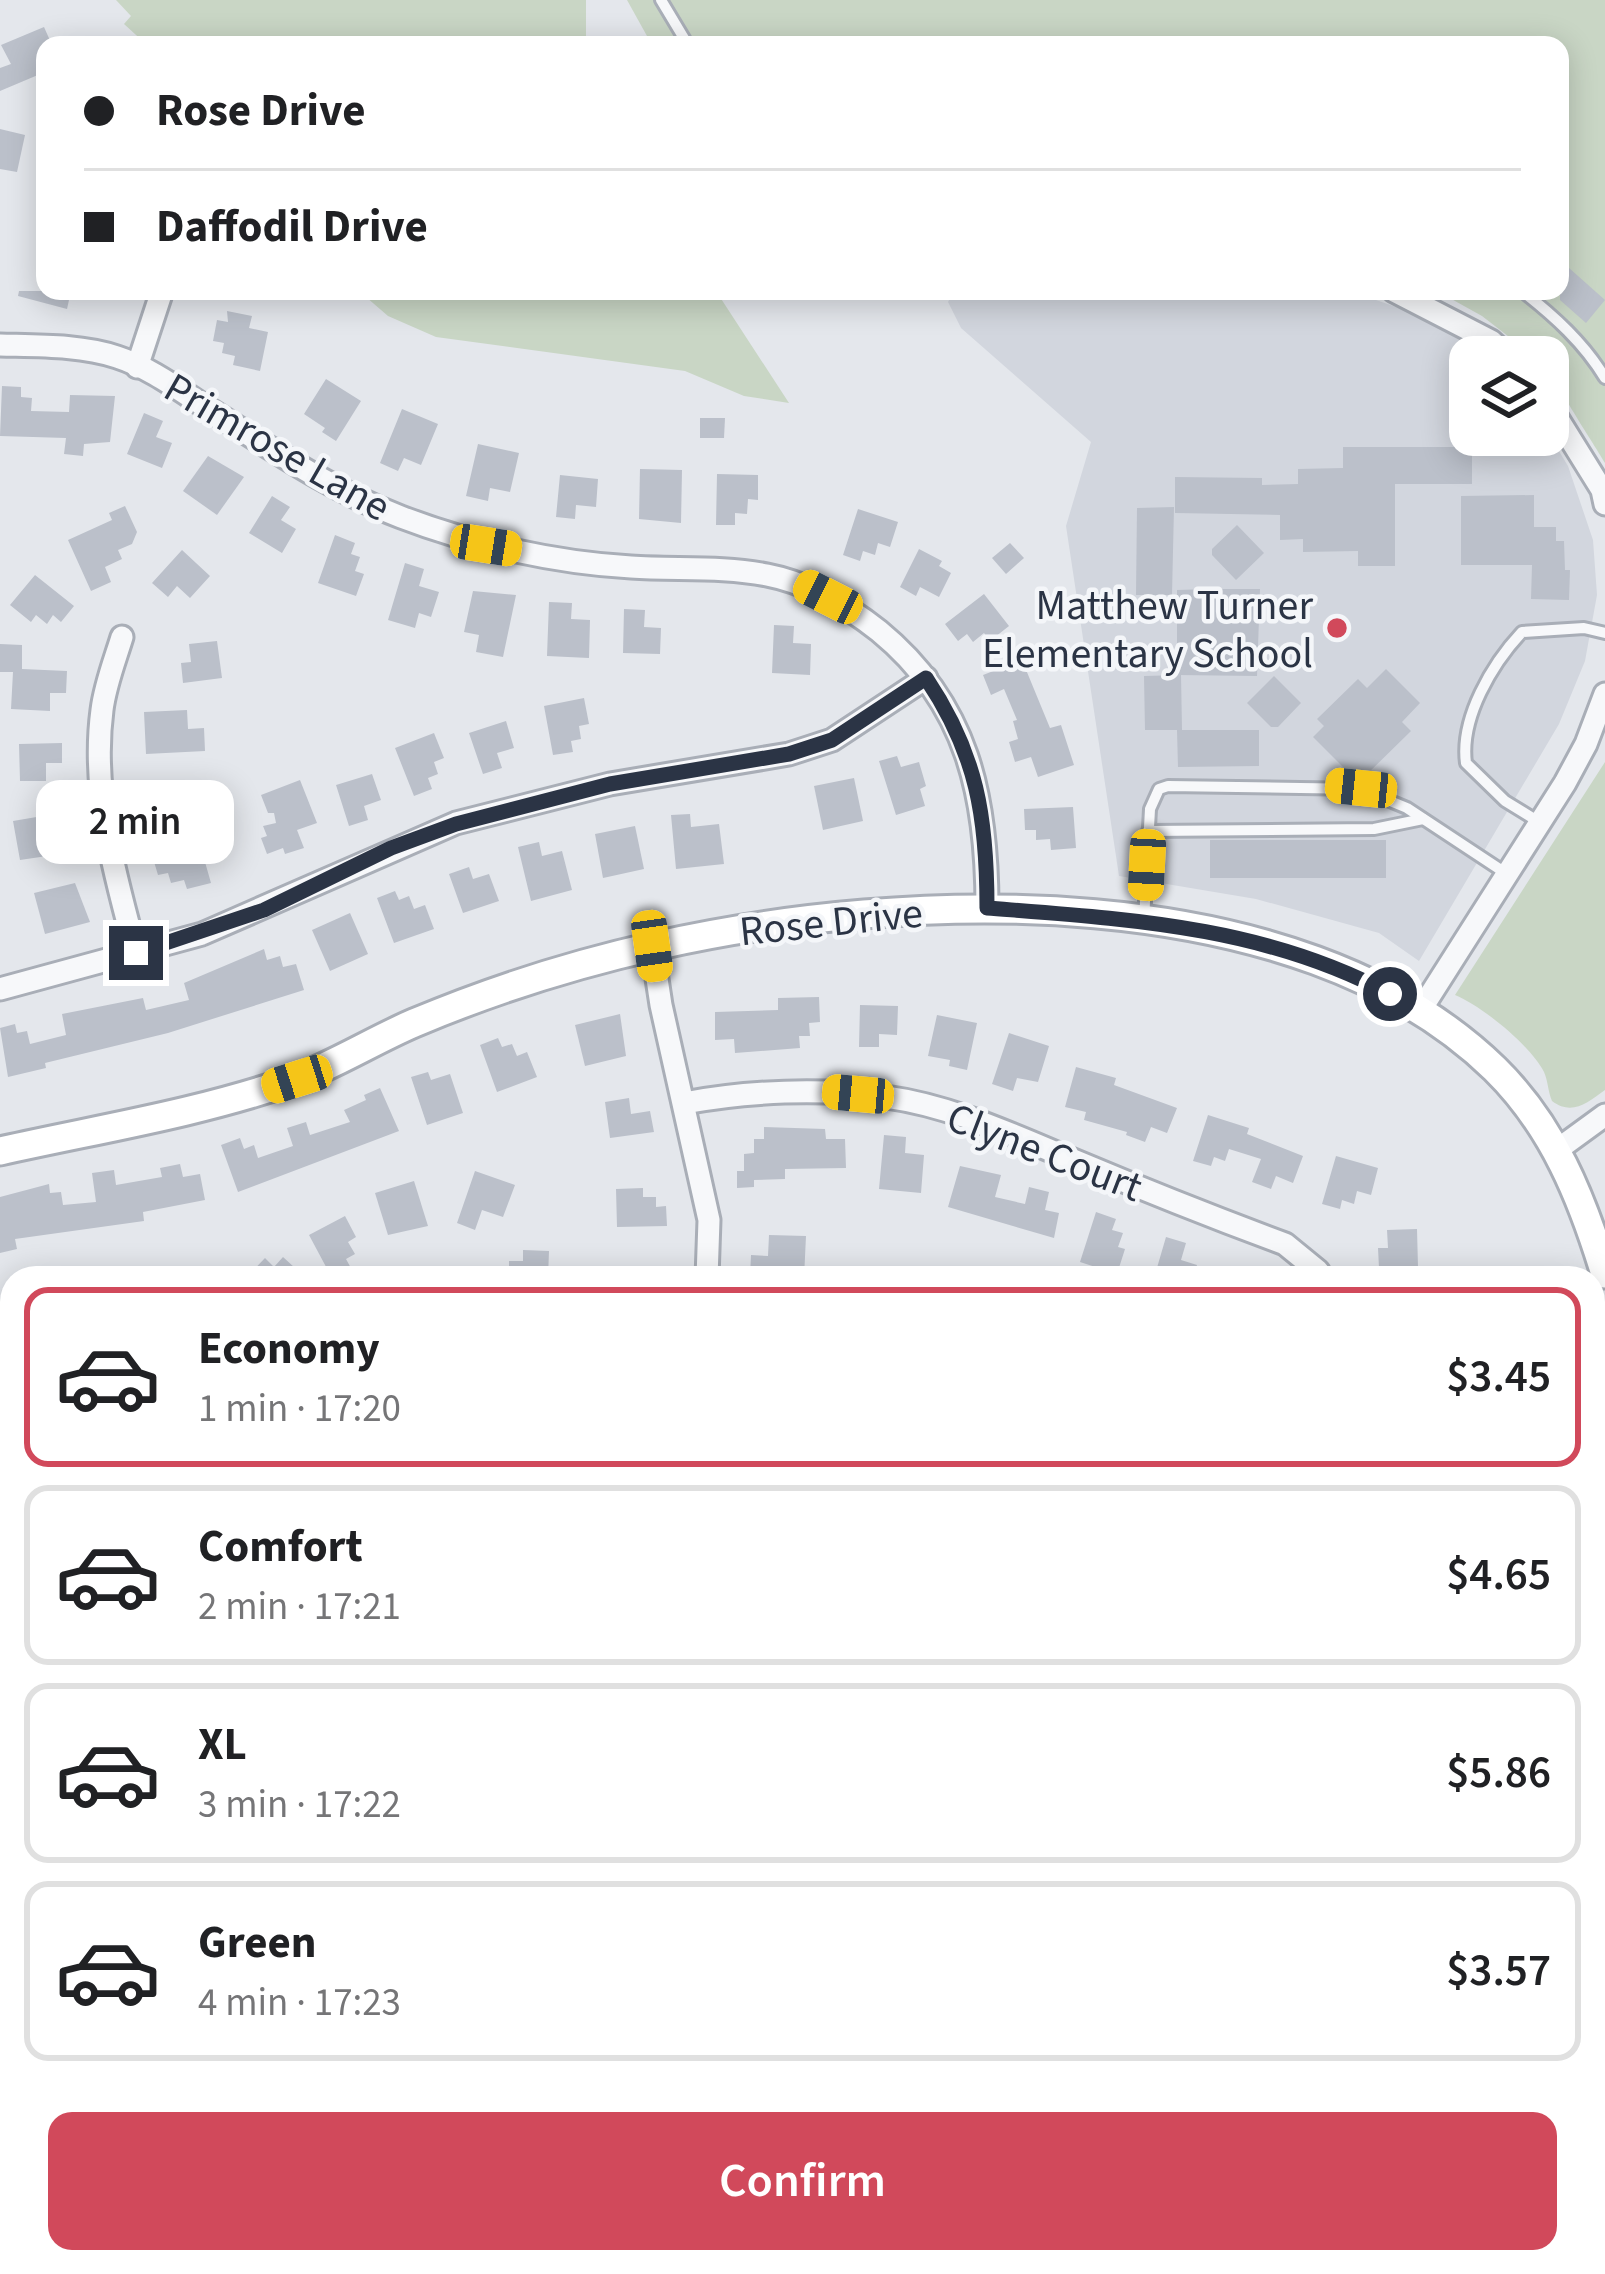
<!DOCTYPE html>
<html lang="en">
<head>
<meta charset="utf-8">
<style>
  body { margin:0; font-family:"Source Sans 3",sans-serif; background:#f2f2f2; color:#202124; height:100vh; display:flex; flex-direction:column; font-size:45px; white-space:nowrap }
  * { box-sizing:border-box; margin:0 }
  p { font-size:39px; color:#757577 }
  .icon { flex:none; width:66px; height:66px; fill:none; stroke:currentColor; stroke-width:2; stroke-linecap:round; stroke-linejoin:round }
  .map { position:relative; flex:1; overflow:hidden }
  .drawer { position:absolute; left:0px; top:1266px; width:1605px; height:1008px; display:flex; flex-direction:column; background:#fff; border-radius:36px 36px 0 0; box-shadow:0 6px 30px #0003 }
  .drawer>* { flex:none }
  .top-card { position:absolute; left:36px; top:36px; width:1533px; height:264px; border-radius:24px; box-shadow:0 6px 30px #0003; display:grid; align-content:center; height:264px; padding:0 48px; background:#fff }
  .controls { position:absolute; left:1449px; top:336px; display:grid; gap:24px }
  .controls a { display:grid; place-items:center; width:120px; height:120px; border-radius:24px; background:#fff; box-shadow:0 6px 30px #0003; font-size:60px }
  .end { position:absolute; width:54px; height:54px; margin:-27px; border:15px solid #2b3445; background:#fff; box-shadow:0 0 0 6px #fff }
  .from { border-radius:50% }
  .bubble { position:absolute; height:84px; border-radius:24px; background:#fff; box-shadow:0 6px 30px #0003; font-size:39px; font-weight:600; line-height:84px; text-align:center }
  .car { position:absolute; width:36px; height:72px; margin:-36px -18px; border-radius:15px; box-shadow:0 0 9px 3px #0007; background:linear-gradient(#f5c518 24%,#345 0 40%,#f5c518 0 76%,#345 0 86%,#f5c518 0) }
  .top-card b { display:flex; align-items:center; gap:42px; height:114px; font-size:45px }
  .top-card b+b { border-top:3px solid #e0e0e0 }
  .top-card i { width:30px; height:30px; background:#202124 }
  ul { padding:21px 0 0; list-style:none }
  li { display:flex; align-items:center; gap:36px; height:180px; margin:0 24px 18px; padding:0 24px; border:6px solid #e0e0e0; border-radius:24px }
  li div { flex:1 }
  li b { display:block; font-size:45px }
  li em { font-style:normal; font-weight:600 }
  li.on { border-color:#d1495b }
  li>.icon { width:108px; height:108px; stroke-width:1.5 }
  .button { display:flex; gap:24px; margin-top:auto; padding:24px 48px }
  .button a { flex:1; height:138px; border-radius:24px; background:#d1495b; color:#fff; font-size:48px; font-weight:600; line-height:138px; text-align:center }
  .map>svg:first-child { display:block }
  .built { fill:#d2d6de }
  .green { fill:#c9d6c5 }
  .building { fill:#bbc0ca }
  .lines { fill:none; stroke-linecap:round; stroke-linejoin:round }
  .service-casing { stroke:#a9aeb7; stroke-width:16 }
  .minor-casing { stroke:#a9aeb7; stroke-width:27 }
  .secondary-casing { stroke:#a9aeb7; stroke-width:33 }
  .service { stroke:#f7f8fa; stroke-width:10 }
  .minor { stroke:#f7f8fa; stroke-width:21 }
  .secondary { stroke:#fff; stroke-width:27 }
  .route { stroke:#2b3445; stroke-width:15 }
  .poi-dot { fill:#d1495b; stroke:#f4f6f9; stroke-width:4.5 }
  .labels { text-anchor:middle; stroke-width:9; stroke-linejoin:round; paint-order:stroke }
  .street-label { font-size:42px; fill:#2b3445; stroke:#f4f6f9 }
  .poi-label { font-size:42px; fill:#2b3445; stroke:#f4f6f9; text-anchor:end }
</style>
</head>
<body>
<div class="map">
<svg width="1605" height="2274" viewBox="0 0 1605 2274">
  <rect width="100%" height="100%" fill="#e4e7ec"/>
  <path class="built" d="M954,291h110l78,6 82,-6h126l52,18 65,32 18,16h-15v78l78,-2 20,33 25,74 4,55 -12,66 -26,63 -140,237 -40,-28 -123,-34 -137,-23 -53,-350 25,-84 -130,-114 -13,-26z"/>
  <g class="green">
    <path d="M116,0h470v45h-439l-23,-21 7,-8z"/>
    <path d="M627,0h978v463c-13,-23 -57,-86 -57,-106h-13l-53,-41 -45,-25h123v-246h-908z"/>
    <path d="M359,291h357l73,112 -45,-7 -59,-25 -249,-34 -48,-21z"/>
    <path d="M1605,762v328c-18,13 -33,26 -53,11 -4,-9 -4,-20 -8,-29 -14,-27 -62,-66 -89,-77z"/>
    <path d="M1593,1700l12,1v282l-12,3z"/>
    <path d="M0,1883l12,2v377h1240l1,12h-1253z"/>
  </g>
  <g class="building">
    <path d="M44,27l8,18h-7v27l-45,19v-23l11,-4 -10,-19z"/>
    <path d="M0,129l25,6 -8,37 -17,-3z"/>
    <path d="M1560,260l45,40 -19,23 -26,-23z"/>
    <path d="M19,291h52l-4,18 -49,-13z"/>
    <path d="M227,311l25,5 -3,12 19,4 -8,39 -27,-6 2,-9 -13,-3 2,-10 -11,-2 4,-21 11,2z"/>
    <path d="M326,379l35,22 -25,40 -14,-9 3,-4 -21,-14z"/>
    <path d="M2,386l19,1v10l11,1 -1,13 38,1 1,-17 45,1 -5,46 -26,2 -1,12 -19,-2 2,-16 -66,-2z"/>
    <path d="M402,409l36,15 -17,41 -17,-7 -6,13 -18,-8z"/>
    <path d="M144,413l19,8 -7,16 16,6 -10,25 -35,-14z"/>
    <path d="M700,418h25l-1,20h-24z"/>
    <path d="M478,444l41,9 -9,39 -20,-4 -2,13 -22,-5z"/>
    <path d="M1343,447h129v37h-77v82h-37v-15l-55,1v-13l-23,1v-25l-105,-2v-36l87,1v7l36,-1v-15l45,-1z"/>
    <path d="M208,456l36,21 -27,38 -34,-24z"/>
    <path d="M640,469l42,1 -1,53 -42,-4z"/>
    <path d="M717,474l41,1v25l-10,-1 -1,15 -12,-1v12h-19z"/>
    <path d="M560,475l38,4 -2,28 -20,-2 -1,14 -19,-2z"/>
    <path d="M1534,495v32h22v14h8l1,29h5l-1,30 -38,-1 1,-34h-71v-69z"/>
    <path d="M272,496l18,11 -9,13 15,9 -14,24 -33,-20z"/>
    <path d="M125,506l12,26 -5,12 -14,6 4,9 -17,8 6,15 -20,9 -23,-51 44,-20 -3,-7z"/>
    <path d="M1174,507l-2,88h-36l1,-87z"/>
    <path d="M858,509l40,13 -8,25 -12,-4 -3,12 -12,-4 -3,10 -17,-6z"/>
    <path d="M1237,525l27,28 -28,27 -24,-25v-6z"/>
    <path d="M335,535l20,8 -4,11 9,3 -5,14 9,3 -8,22 -38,-13z"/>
    <path d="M1010,543l14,15 -18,16 -14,-16z"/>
    <path d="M919,549l23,12 -3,5 12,7 -12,24 -19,-10 -4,9 -16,-9z"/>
    <path d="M182,550l28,26 -20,22 -13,-12 -9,11 -16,-14z"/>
    <path d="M405,563l19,6 -5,17 20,6 -8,25 -12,-4 -4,15 -27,-8z"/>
    <path d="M35,575l39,31 -13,16 -8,-7 -6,9 -11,-9 -5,7 -21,-17z"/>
    <path d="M1208,589h52l-3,87 -80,-1v-85z"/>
    <path d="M473,591l43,4 -13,62 -27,-5 3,-17 -15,-3z"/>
    <path d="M984,594l25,32 -19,15 -6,-8 -11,9 -6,-8 -9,7 -13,-17z"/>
    <path d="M549,602l23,1 -1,16 19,1 -1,38 -42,-2z"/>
    <path d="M624,609l21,1 -1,17 17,1 -1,26 -37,-1z"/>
    <path d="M774,625l20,1 -1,17 18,1 -1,31 -38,-2z"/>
    <path d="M217,641l5,37 -39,5 -2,-20 10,-1 -2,-18z"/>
    <path d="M0,644l22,1v24l45,2 -1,22h-16v18l-39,-2 2,-37h-13z"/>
    <path d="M1022,660l28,68 11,-3 13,40 -36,12 -7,-20 -16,5 -6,-20 9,-3 -5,-18 4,-1 -13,-31 -13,6 -8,-20z"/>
    <path d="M1386,669l34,34 -18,19 9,9 -49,48h-7l-42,-42 11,-11 -7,-7 41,-40 9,9z"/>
    <path d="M1181,675l1,55h-37l-1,-54z"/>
    <path d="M1274,676l27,27 -23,24h-7l-24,-24z"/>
    <path d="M584,698l5,26 -10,2 2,13 -10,2 2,11 -20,3 -9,-49z"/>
    <path d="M187,710l1,19 16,-1 1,23 -59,3 -2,-42z"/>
    <path d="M506,721l8,27 -17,5 5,15 -19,6 -14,-41z"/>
    <path d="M1177,730h82v36l-81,1z"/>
    <path d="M434,733l10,25 -10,4 4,12 -10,4 4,11 -18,7 -19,-48z"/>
    <path d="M62,743v20h-16v18h-26l-1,-37z"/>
    <path d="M897,756l4,11 18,-5 7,24 -6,3 5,17 -29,9 -17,-54z"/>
    <path d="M372,774l9,26 -17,6 4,14 -19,6 -13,-41z"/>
    <path d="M854,778l9,43 -40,9 -9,-44z"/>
    <path d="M300,780l17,43 -20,7 7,18 -19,6 -2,-6 -16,6 -6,-16 6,-2 -4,-10 13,-3 -2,-10h-6l-7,-18z"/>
    <path d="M183,782l3,37 -28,1 -1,-16 -13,1 -1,-20z"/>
    <path d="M1073,807l3,41 -25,2 -1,-11 -14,1v-10h-11l-1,-21z"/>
    <path d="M66,812l3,19 -12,3 2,12 -13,2 1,8 -27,4 -7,-39z"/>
    <path d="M690,814l1,13 28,-3 5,40 -48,5 -5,-54z"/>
    <path d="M635,826l9,43 -41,9 -8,-44z"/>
    <path d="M209,840l5,20 -9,2 6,21 -24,6 -3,-9 -13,3 -3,-10 -10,2 -6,-20z"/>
    <rect x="1210" y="840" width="176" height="38"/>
    <path d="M539,842l3,14 20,-5 10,39 -41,11 -13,-54z"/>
    <path d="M469,867l4,12 16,-5 10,27 -36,12 -14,-39z"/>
    <path d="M75,883l15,39 -45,12 -11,-41z"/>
    <path d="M395,891l4,9 10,-4 5,13 11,-4 9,24 -40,14 -17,-45z"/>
    <path d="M350,913l18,41 -38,17 -18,-41z"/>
    <path d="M264,949l3,11 13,-4 3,11 13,-3 8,26 -136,43 -123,30 1,5 -38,9 -8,-49 15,-4 2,9 10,-2 3,13 36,-9 -4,-21 81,-16 3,12 43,-10 -5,-17z"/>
    <path d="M819,997l1,25 -11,1 1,13h-11l1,12 -65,5 -1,-14 -19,1v-28l63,-2v-12z"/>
    <path d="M860,1005l38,1 -1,29 -18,-1v13h-20z"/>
    <path d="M620,1014l6,42 -41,10 -10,-41z"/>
    <path d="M937,1015l40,8 -10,47 -18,-4 1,-6 -22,-4z"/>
    <path d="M1009,1033l40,13 -11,36 -21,-4 -4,13 -21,-7z"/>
    <path d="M498,1038l4,9 10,-3 5,12 10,-4 10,25 -40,15 -17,-47z"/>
    <path d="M1076,1067l40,11 -2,7 63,23 -10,25 -16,-6 -6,15 -19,-7 1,-3 -43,-12 2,-8 -21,-5z"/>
    <path d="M428,1072l3,8 19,-6 13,39 -36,12 -16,-48z"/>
    <path d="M380,1088l19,43 -161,61 -17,-47 19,-7 4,11 10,-4 4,13 35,-12 -6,-18 19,-6 4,13 40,-13 -6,-12 22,-10 -2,-5z"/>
    <path d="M629,1098l2,16 19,-3 4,21 -44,6 -5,-36z"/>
    <path d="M1208,1115l41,13 -2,6 56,22 -10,27 -17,-7 -5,13 -19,-7 9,-23 -32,-10 -4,12 -11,-4 -3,9 -18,-5z"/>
    <path d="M764,1127l61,2 1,10h19l1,29 -61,1v10l-31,1v7l-17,1v-17h7v-17l10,-1v-14h10z"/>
    <path d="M884,1135l22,2 -1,16 19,2 -3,38 -42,-4z"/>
    <path d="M1336,1156l42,12 -7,27 -14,-4 -3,13 -12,-4 -2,9 -18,-5z"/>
    <path d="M180,1164l3,13 17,-3 5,26 -62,12 1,9 -129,18 2,10 -17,4v-56l49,-13 1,9 11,-1 2,13 33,-3 -4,-29 22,-3 2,15 46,-8 -2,-9z"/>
    <path d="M960,1166l41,9 -6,22 30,7 4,-17 20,5 -4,18 14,3 -5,25 -106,-31z"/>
    <path d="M475,1171l40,14 -12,32 -21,-7 -7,20 -18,-7z"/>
    <path d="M414,1181l14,45 -40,9 -13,-42z"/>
    <path d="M643,1188v9h13v10l10,-1 1,20 -50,1 -1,-38z"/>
    <path d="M1096,1212l20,7 -4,11 11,3 -5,14 7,2 -8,25 -37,-12z"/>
    <path d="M345,1216l11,21 -8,5 7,12 -9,5 6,11 -20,8 -23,-43z"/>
    <path d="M1417,1229l1,38 -39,1 -1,-20h10l-1,-18z"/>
    <path d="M769,1235l37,1 -2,42 -54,-2 1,-21 17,1z"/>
    <path d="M1166,1237l20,6 -5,17 16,5 -4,13h-39z"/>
    <path d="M523,1250l26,1 -1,27h-39v-17h14z"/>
    <path d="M283,1257l23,21h-60l19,-20 9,9z"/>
  </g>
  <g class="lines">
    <defs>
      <g id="service">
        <path d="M661,0l27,45"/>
        <path d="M1522,291c32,25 62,52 83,87"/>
        <path d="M1539,822l-34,-21 -39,-38c-6,-45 26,-99 56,-131l62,-4 21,5"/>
        <path d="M1148,831l226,-2 49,-10"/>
        <path d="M1144,920l6,-111 9,-20 9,-3 193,3 46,19 100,66"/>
      </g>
      <g id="minor">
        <path d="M1394,291l97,50 17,16"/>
        <path d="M0,345c38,1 81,0 117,12 34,11 65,35 95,54 61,39 121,80 189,106 70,27 156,46 230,50 46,3 91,-1 136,8 42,8 79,30 112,56 89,73 108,166 108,276"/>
        <path d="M137,367l24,-73"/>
        <path d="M1548,403l54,87 3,14"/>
        <path d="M122,637c-7,23 -17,48 -20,73 -11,82 13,165 34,243"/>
        <path d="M652,946l9,59 48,215 -2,58"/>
        <path d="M0,989l202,-55 254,-111 154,-39 179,-30 43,-14 94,-62"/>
        <path d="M1420,1011l145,-228 21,-39 19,-50"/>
        <path d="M684,1103c64,-12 137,-15 202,-6 67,9 131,40 192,65 69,29 137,56 207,82l33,27"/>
        <path d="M1557,1150l48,-35"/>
        <path d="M0,1406l12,-3"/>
        <path d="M1593,2181l12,-3"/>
      </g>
      <path id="secondary" d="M0,1151c98,-22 195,-37 291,-70 42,-15 81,-40 123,-58 76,-32 161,-59 241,-77 251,-57 642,-70 840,123 58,57 87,129 110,205"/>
    </defs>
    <use href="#service" class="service-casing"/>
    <use href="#minor" class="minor-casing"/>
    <use href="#secondary" class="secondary-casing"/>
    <use href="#service" class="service"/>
    <use href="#minor" class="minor"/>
    <use href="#secondary" class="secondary"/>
  </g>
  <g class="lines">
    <path class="route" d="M136,953l128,-43 127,-62 65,-24 154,-40 179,-30 43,-14 94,-62c51,76 61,139 61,230 140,11 277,18 403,86"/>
  </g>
  <circle class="poi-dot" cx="1337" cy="628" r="12"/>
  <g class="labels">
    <g class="street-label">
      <text transform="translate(278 446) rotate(30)" y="15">Primrose Lane</text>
      <text transform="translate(831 921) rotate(-6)" y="15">Rose Drive</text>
      <text transform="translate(1045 1151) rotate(21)" y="15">Clyne Court</text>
    </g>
    <g class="poi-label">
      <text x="1313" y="619">Matthew Turner<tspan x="1313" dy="48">Elementary School</tspan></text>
    </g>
  </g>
</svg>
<div class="controls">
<a><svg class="icon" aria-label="layers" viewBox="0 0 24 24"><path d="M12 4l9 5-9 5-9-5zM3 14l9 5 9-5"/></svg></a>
</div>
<i class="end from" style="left:1390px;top:994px"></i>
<i class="end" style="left:136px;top:953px"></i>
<div class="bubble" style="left:36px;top:780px;width:198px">2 min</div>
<i class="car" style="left:486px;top:545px;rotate:99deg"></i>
<i class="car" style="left:828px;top:597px;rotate:297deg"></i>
<i class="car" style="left:1361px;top:788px;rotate:276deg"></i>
<i class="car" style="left:1147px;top:865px;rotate:183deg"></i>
<i class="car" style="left:652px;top:946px;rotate:172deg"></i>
<i class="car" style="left:297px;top:1079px;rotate:252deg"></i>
<i class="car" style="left:858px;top:1094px;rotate:275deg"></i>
<div class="top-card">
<b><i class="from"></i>Rose Drive</b>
<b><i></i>Daffodil Drive</b>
</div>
<section class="drawer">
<ul>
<li class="on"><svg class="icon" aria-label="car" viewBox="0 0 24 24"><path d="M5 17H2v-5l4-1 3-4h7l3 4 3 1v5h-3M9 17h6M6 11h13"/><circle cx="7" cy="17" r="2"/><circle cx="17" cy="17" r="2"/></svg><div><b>Economy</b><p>1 min · 17:20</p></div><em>$3.45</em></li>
<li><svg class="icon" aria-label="car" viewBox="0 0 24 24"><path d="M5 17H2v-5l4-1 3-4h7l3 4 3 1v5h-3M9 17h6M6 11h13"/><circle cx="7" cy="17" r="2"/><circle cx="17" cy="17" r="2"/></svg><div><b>Comfort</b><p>2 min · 17:21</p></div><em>$4.65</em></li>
<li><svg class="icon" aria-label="car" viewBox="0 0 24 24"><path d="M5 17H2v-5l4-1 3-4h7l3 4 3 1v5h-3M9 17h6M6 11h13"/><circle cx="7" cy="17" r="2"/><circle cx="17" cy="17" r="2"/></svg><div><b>XL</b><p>3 min · 17:22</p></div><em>$5.86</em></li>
<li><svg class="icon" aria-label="car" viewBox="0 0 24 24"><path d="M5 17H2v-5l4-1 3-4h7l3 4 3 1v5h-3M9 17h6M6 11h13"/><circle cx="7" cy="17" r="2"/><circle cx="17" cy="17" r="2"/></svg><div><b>Green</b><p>4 min · 17:23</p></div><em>$3.57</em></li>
</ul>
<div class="button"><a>Confirm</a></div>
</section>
</div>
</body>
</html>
